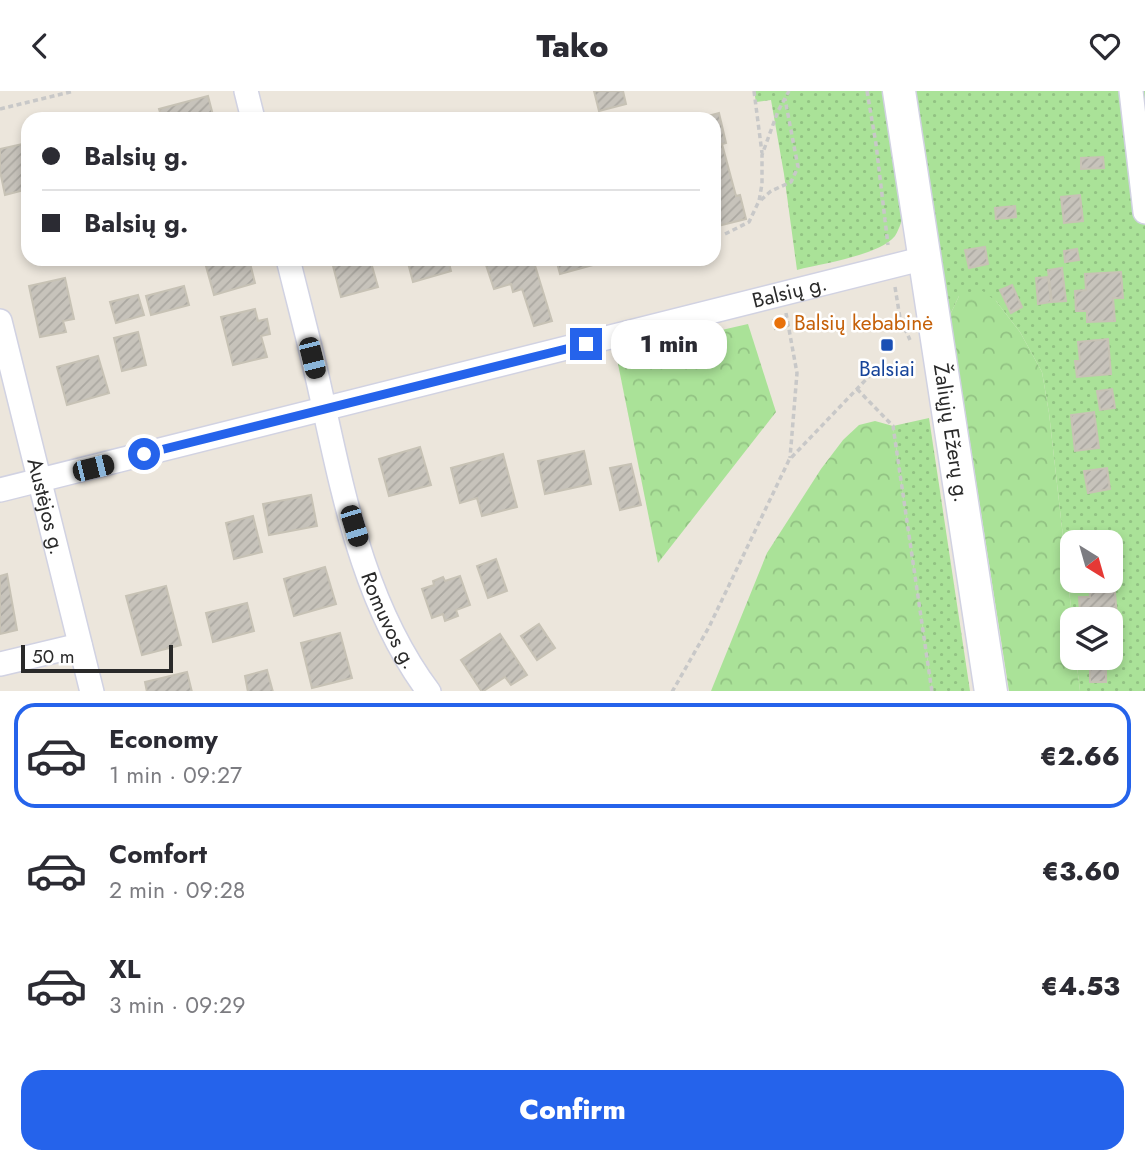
<!DOCTYPE html>
<html lang="en">
<head>
<meta charset="utf-8">
<style>
  body { margin:0; font-family:Jost,sans-serif; background:#f7f7f7; color:#2b2b33; height:100vh; display:flex; flex-direction:column; font-size:26px; white-space:nowrap }
  * { box-sizing:border-box; margin:0 }
  p { font-size:23px; color:#7c7c81 }
  .icon { flex:none; width:38px; height:38px; fill:none; stroke:currentColor; stroke-width:2; stroke-linecap:round; stroke-linejoin:round }
  .map { position:relative; height:600px; overflow:hidden }
  .panel { display:flex; flex-direction:column; background:#fff; flex:1 }
  .panel>* { flex:none }
  .top-card { position:absolute; left:21px; top:21px; width:700px; height:154px; border-radius:21px; box-shadow:0 4px 10px #0003; display:grid; align-content:center; height:154px; padding:0 21px; background:#fff }
  .needle { width:46px; rotate:143deg }
  .controls { position:absolute; left:1060px; top:439px; display:grid; gap:14px }
  .controls a { display:grid; place-items:center; width:63px; height:63px; border-radius:14px; background:#fff; box-shadow:0 4px 10px #0003; font-size:35px }
  .scale { position:absolute; left:21px; bottom:18px; width:152px; box-sizing:border-box; padding-left:7px; border:4px solid #2a2a2a; border-top:0; font-size:19px; line-height:24px; white-space:nowrap; color:#2a2a2a; -webkit-text-stroke:5px #fff; paint-order:stroke }
  .end { position:absolute; width:32px; height:32px; margin:-16px; border:9px solid #2563eb; background:#fff; box-shadow:0 0 0 4px #fff }
  .from { border-radius:50% }
  .bubble { position:absolute; height:49px; border-radius:21px; background:#fff; box-shadow:0 4px 10px #0003; font-size:23px; font-weight:800; line-height:49px; text-align:center }
  .car { position:absolute; width:21px; height:42px; margin:-21px -10px; border-radius:9px; box-shadow:0 0 5px 2px #0007; background:linear-gradient(#222 24%,#8ab4d8 0 40%,#222 0 76%,#8ab4d8 0 86%,#222 0) }
  .top-card b { display:flex; align-items:center; gap:24px; height:66px; font-size:26px }
  .top-card b+b { border-top:2px solid #e1e1e2 }
  .top-card i { width:18px; height:18px; background:#2b2b33 }
  ul { padding:12px 0 0; list-style:none }
  li { display:flex; align-items:center; gap:21px; height:105px; margin:0 14px 10px; padding:0 7px; border:4px solid transparent; border-radius:21px }
  li div { flex:1 }
  li b { display:block; font-size:26px }
  li em { font-style:normal; font-weight:800 }
  li.selected { border-color:#2563eb }
  li>.icon { width:63px; height:63px; stroke-width:1.5 }
  .cta { display:flex; gap:14px; margin-top:auto; padding:14px 21px }
  .cta a { flex:1; height:80px; border-radius:21px; background:#2563eb; color:#fff; font-size:28px; font-weight:800; line-height:80px; text-align:center }
  header { display:flex; justify-content:space-between; align-items:center; height:91px; padding:0 21px; background:#fff; font-size:32px; font-weight:800 }
  .map>svg:first-child { display:block }
  .grass { fill:url(#grass-dots); fill-rule:evenodd }
  .forest { fill:url(#forest-crowns) }
  .building { fill:url(#building-hatch); stroke:#c7c2b5; stroke-width:2 }
  .lines { fill:none; stroke-linecap:round; stroke-linejoin:round }
  .minor-casing { stroke:#d1d2e2; stroke-width:26 }
  .secondary-casing { stroke:#d1d2e2; stroke-width:35 }
  .path { stroke:#c8c8c8; stroke-width:3.5; stroke-dasharray:5 3.5; stroke-linecap:butt }
  .minor { stroke:#fff; stroke-width:23 }
  .secondary { stroke:#fff; stroke-width:32 }
  .route { stroke:#2563eb; stroke-width:9 }
  .food-dot { fill:#e8710a; stroke:#fff; stroke-width:2.5 }
  .transit-dot { fill:#1a4fb4; stroke:#fff; stroke-width:2.5 }
  .labels { text-anchor:middle; stroke-width:5; stroke-linejoin:round; paint-order:stroke }
  .street-label { font-size:21px; fill:#2a2a2a; stroke:#fff }
  .food-label { font-size:21px; fill:#c56008; stroke:#fff; text-anchor:start }
  .transit-label { font-size:21px; fill:#164399; stroke:#fff }
</style>
</head>
<body>
<header><svg class="icon" aria-label="back" viewBox="0 0 24 24"><path d="M15 5l-7 7 7 7"/></svg>Tako<svg class="icon" aria-label="heart" viewBox="0 0 24 24"><path d="M12 20l-8-8c-3-5 5-10 8-4 3-6 11-1 8 4z"/></svg></header>
<div class="map">
<svg width="1145" height="601" viewBox="0 0 1145 601">
  <defs>
    <pattern id="grass-dots" width="8" height="8" patternUnits="userSpaceOnUse" patternTransform="scale(1.75)"><rect width="8" height="8" fill="#aae298"/><path d="M2 2h.1M6 6h.1" fill="none" stroke="#92c283" stroke-width="1.8" stroke-linecap="round"/></pattern>
    <pattern id="forest-crowns" width="20" height="18" patternUnits="userSpaceOnUse" patternTransform="scale(1.75)"><rect width="20" height="18" fill="#aae298"/><path d="M2 6a3 3 0 1 1 6 0M12 15a3 3 0 1 1 6 0" fill="none" stroke="#92c283"/></pattern>
    <pattern id="building-hatch" width="6" height="6" patternUnits="userSpaceOnUse" patternTransform="scale(1.75)"><rect width="6" height="6" fill="#c7c3bb"/><path d="M-1 1l2-2M0 6l6-6M5 7l2-2" fill="none" stroke="#aba8a1"/></pattern>
  </defs>
  <rect width="100%" height="100%" fill="#ece6dc"/>
  <g class="grass">
    <path d="M754,0h133l18,119c-3,9 -5,18 -10,26 -17,20 -72,27 -98,34l-13,-96 -13,-74 -15,2z"/>
    <path d="M915,0h230v600h-65l-4,-33h35v-39h-38v6l-24,-212 -7,-41 -22,-40 -24,-31 -37,-5 -9,19zM1073,452h38v38h-38z"/>
    <path d="M929,327l41,273h-38l-39,-265z"/>
  </g>
  <g class="forest">
    <path d="M980,198l16,12 24,31 22,40 7,41 24,212v33h3l4,33h-71l-59,-376 9,-19z"/>
    <path d="M748,233l28,88 -118,151 -42,-209z"/>
    <path d="M875,330l18,5 39,265h-221l56,-138 54,-84 22,-29 16,-15z"/>
  </g>
  <g class="building">
    <path d="M594,0h29l3,13 -27,7z"/>
    <path d="M208,5l6,23h-52l-3,-10z"/>
    <path d="M719,22l7,30 -4,1 14,52 4,-1 6,24 -32,8v-108h-17z"/>
    <path d="M27,52l1,46 -23,6 -5,-24v-22z"/>
    <path d="M1103,66l1,11 -23,1v-11z"/>
    <path d="M1080,104l3,26 -19,2 -3,-26z"/>
    <path d="M1015,115l1,11 -20,2 -1,-11z"/>
    <path d="M985,156l3,17 -19,4 -4,-18z"/>
    <path d="M1077,158l2,11 -14,2 -1,-11z"/>
    <path d="M204,168h45l6,24 -41,12z"/>
    <path d="M342,168h28l8,28 -37,10 -9,-35z"/>
    <path d="M407,168h41l3,12 -38,11z"/>
    <path d="M484,168h49l19,62 -18,5 -12,-37 -9,3 -2,-8 -17,5z"/>
    <path d="M556,168h48v3l-44,12z"/>
    <path d="M1062,177l4,33 -14,1 -4,-32z"/>
    <path d="M1121,181l2,26h-10l2,23 -28,1v-11h-11l-1,-20 11,-1 -1,-16z"/>
    <path d="M1048,186l3,25 -13,2 -2,-26z"/>
    <path d="M65,187l9,41 -11,2 3,11 -26,5 -11,-51z"/>
    <path d="M1012,194l10,22 -11,6 -11,-23z"/>
    <path d="M184,195l5,19 -38,10 -5,-19z"/>
    <path d="M138,204l6,20 -28,8 -6,-21z"/>
    <path d="M255,218l3,12 9,-2 3,15 -9,2 6,21 -34,8 -12,-48z"/>
    <path d="M785,226l3,9 -13,3 -2,-9z"/>
    <path d="M138,241l8,33 -24,6 -8,-33z"/>
    <path d="M1108,248l3,35 -34,3 -2,-16h5l-2,-19z"/>
    <path d="M98,265l11,37 -42,12 -10,-38z"/>
    <path d="M1112,298l3,19 -15,2 -3,-19z"/>
    <path d="M1094,321l5,36 -24,3 -4,-36z"/>
    <path d="M420,356l11,38 -42,11 -10,-37z"/>
    <path d="M584,360l7,33 -46,10 -7,-33z"/>
    <path d="M503,363l14,53 -35,9 -5,-18 -17,5 -9,-35z"/>
    <path d="M631,373l10,41 -21,5 -10,-42z"/>
    <path d="M1107,377l3,21 -22,4 -4,-22z"/>
    <path d="M311,404l6,31 -48,9 -6,-31z"/>
    <path d="M253,425l9,36 -28,7 -8,-36z"/>
    <path d="M1097,440v12h-19v-11z"/>
    <path d="M496,468l11,32 -19,7 -11,-32z"/>
    <path d="M325,476l11,37 -42,12 -10,-37z"/>
    <path d="M7,483l10,56 -17,4v-58z"/>
    <path d="M460,485l10,29 -14,5 2,6 -13,5 -2,-7 -11,4 -10,-29 12,-4 -1,-4 10,-4 2,4z"/>
    <path d="M1114,490l3,36 -26,2 -1,-6 -10,1 -1,-17h11l-1,-14z"/>
    <path d="M166,495l15,59 -39,10 -16,-59z"/>
    <path d="M247,512l7,28 -41,11 -7,-29z"/>
    <path d="M539,533l16,24 -18,12 -16,-24z"/>
    <path d="M340,542l12,45 -40,10 -11,-45z"/>
    <path d="M500,543l27,41 -16,10 -6,-8 -23,15 -21,-32z"/>
    <path d="M1090,567l16,1v23h-16z"/>
    <path d="M267,579l6,22h-25l-3,-16z"/>
    <path d="M187,581l5,20h-45l-2,-10z"/>
  </g>
  <g class="lines">
    <defs>
      <g id="minor">
        <path d="M246,0l7,28"/>
        <path d="M1131,0l14,121"/>
        <path id="s1" d="M288,168c11,45 23,89 33,135 23,103 43,211 108,298"/>
        <path id="s2" d="M0,230l92,371"/>
        <path id="s3" d="M0,399l925,-232"/>
        <path d="M0,573l80,-19"/>
      </g>
      <g id="secondary">
        <path id="s4" d="M899,0l92,601"/>
      </g>
    </defs>
    <use href="#minor" class="minor-casing"/>
    <use href="#secondary" class="secondary-casing"/>
    <g class="path">
      <path d="M754,0l8,62"/>
      <path d="M867,0l9,53 12,101"/>
      <path d="M0,18l74,-18"/>
      <path d="M761,109l10,-9 20,-9 7,-15 -13,-68"/>
      <path d="M725,143l24,-12 10,-21 3,-17v-29l16,-44 11,-20"/>
      <path d="M895,196l5,31 10,22"/>
      <path d="M786,222l11,60 -7,85"/>
      <path d="M857,298l36,37 39,266"/>
      <path d="M672,601l37,-65 80,-167 87,-91"/>
    </g>
    <use href="#minor" class="minor"/>
    <use href="#secondary" class="secondary"/>
  </g>
  <g class="lines">
    <path class="route" d="M144,363l442,-110"/>
  </g>
  <circle class="food-dot" cx="780" cy="232" r="7"/>
  <rect class="transit-dot" x="880" y="247" width="14" height="14" rx="3.5"/>
  <g class="labels">
    <g class="street-label">
      <text dy="7" stroke="none"><textPath href="#s3" startOffset="814">Balsių g.</textPath></text>
      <text dy="7" stroke="none"><textPath href="#s4" startOffset="346">Žaliųjų Ežerų g.</textPath></text>
      <text dy="7" stroke="none"><textPath href="#s2" startOffset="191">Austėjos g.</textPath></text>
      <text dy="7" stroke="none"><textPath href="#s1" startOffset="376">Romuvos g.</textPath></text>
    </g>
    <g class="food-label">
      <text x="794" y="239">Balsių kebabinė</text>
    </g>
    <g class="transit-label">
      <text x="887" y="285">Balsiai</text>
    </g>
  </g>
</svg>
<div class="controls">
<a><svg class="needle" viewBox="-14 -14 28 28"><path d="M0-13l5 13h-10z" fill="#e53935"/><path d="M0 13l5-13h-10z" fill="#7c7c81"/></svg></a>
<a><svg class="icon" aria-label="layers" viewBox="0 0 24 24"><path d="M12 4l9 5-9 5-9-5zM3 14l9 5 9-5"/></svg></a>
</div>
<div class="scale">50 m</div>
<i class="end from" style="left:144px;top:363px"></i>
<i class="end" style="left:586px;top:253px"></i>
<div class="bubble" style="left:611px;top:229px;width:116px">1 min</div>
<i class="car" style="left:312px;top:267px;rotate:166deg"></i>
<i class="car" style="left:93px;top:377px;rotate:76deg"></i>
<i class="car" style="left:354px;top:435px;rotate:163deg"></i>
<div class="top-card">
<b><i class="from"></i>Balsių g.</b>
<b><i></i>Balsių g.</b>
</div>
</div>
<section class="panel">
<ul>
<li class="selected"><svg class="icon" aria-label="car" viewBox="0 0 24 24"><path d="M5 17H2v-5l4-1 3-4h7l3 4 3 1v5h-3M9 17h6M6 11h13"/><circle cx="7" cy="17" r="2"/><circle cx="17" cy="17" r="2"/></svg><div><b>Economy</b><p>1 min · 09:27</p></div><em>€2.66</em></li>
<li><svg class="icon" aria-label="car" viewBox="0 0 24 24"><path d="M5 17H2v-5l4-1 3-4h7l3 4 3 1v5h-3M9 17h6M6 11h13"/><circle cx="7" cy="17" r="2"/><circle cx="17" cy="17" r="2"/></svg><div><b>Comfort</b><p>2 min · 09:28</p></div><em>€3.60</em></li>
<li><svg class="icon" aria-label="car" viewBox="0 0 24 24"><path d="M5 17H2v-5l4-1 3-4h7l3 4 3 1v5h-3M9 17h6M6 11h13"/><circle cx="7" cy="17" r="2"/><circle cx="17" cy="17" r="2"/></svg><div><b>XL</b><p>3 min · 09:29</p></div><em>€4.53</em></li>
</ul>
<div class="cta"><a>Confirm</a></div>
</section>
</body>
</html>
